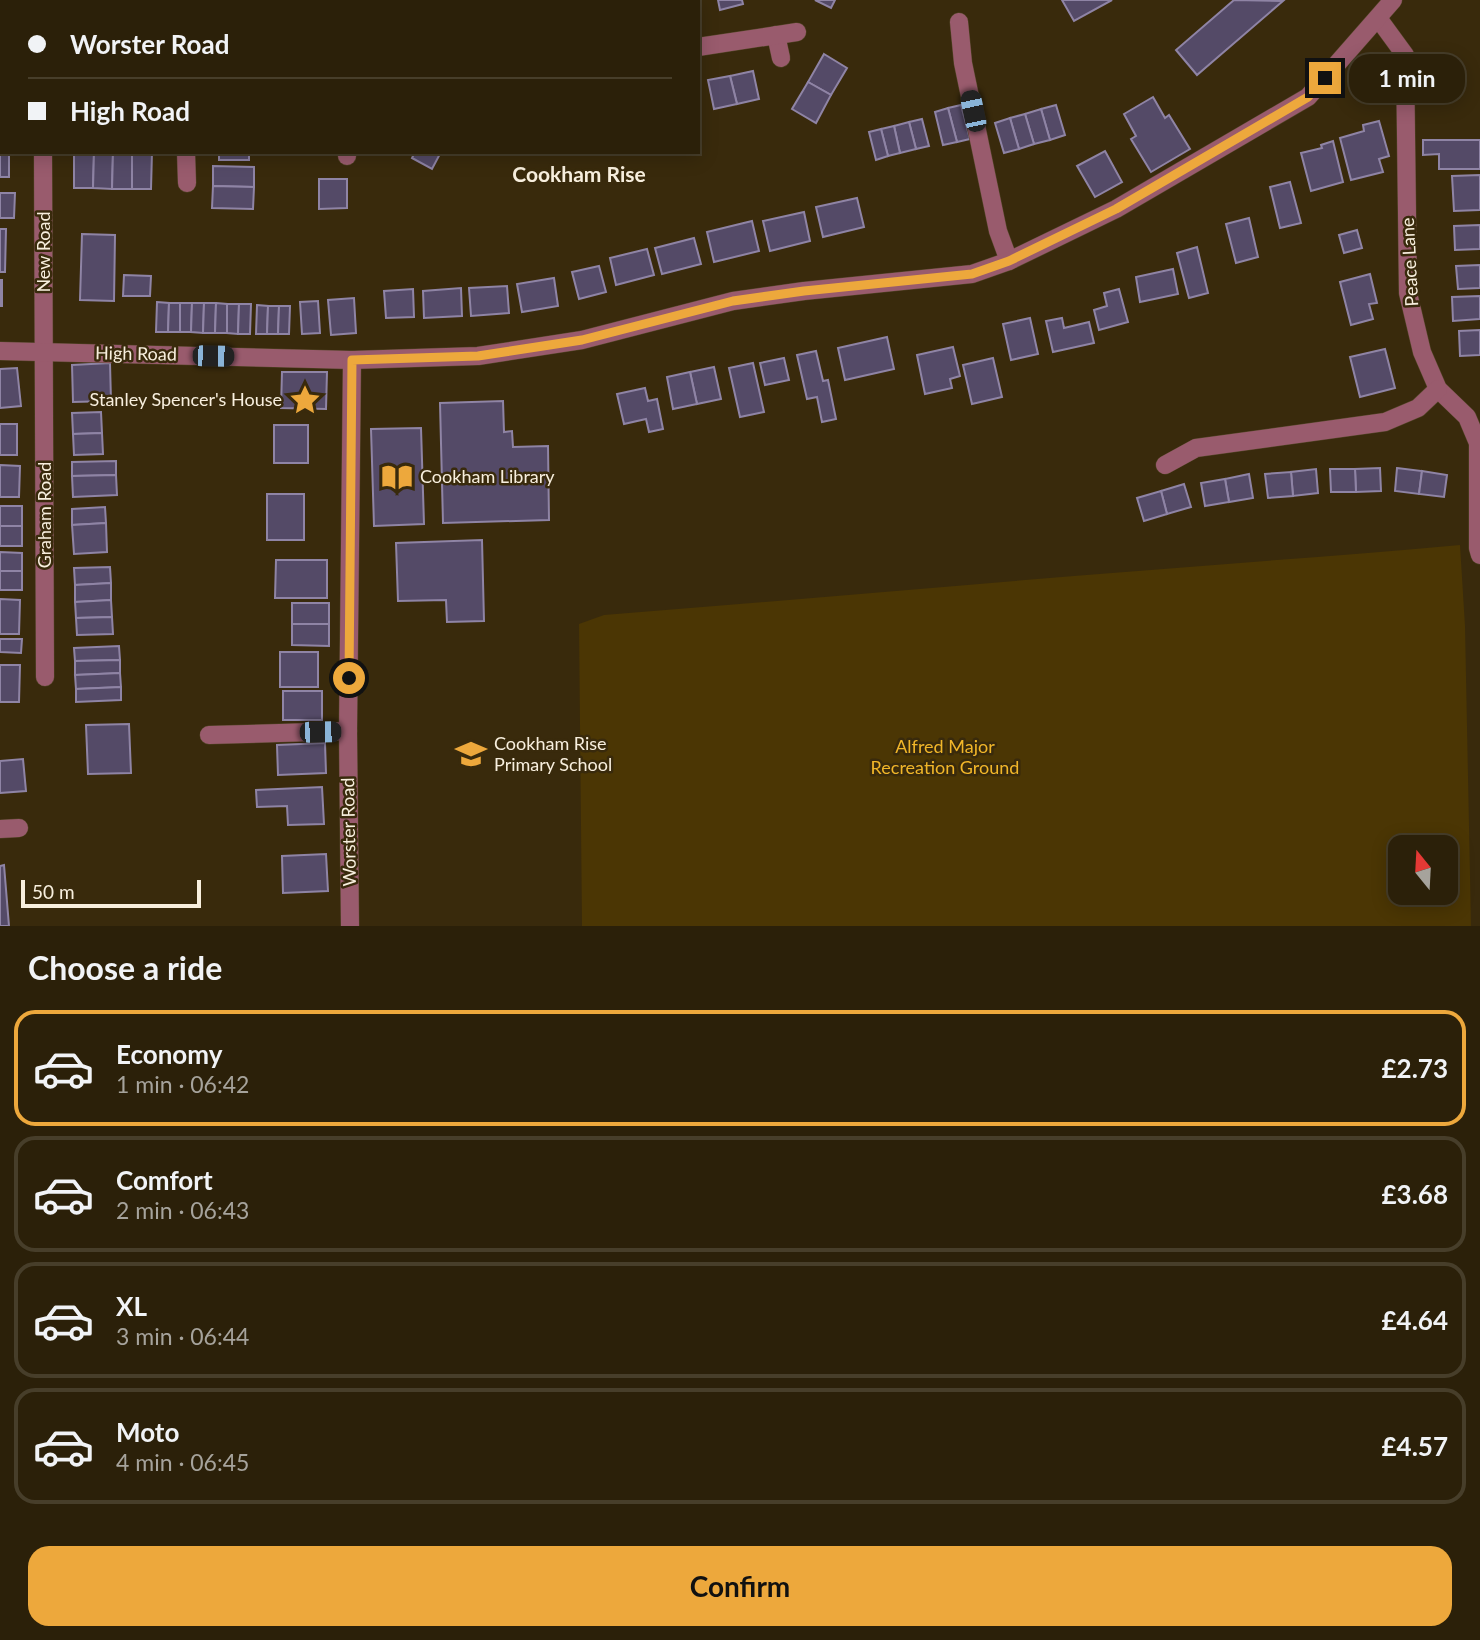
<!DOCTYPE html>
<html lang="en">
<head>
<meta charset="utf-8">
<style>
  body { margin:0; font-family:Lato,sans-serif; background:#372d17; color:#f1f3f6; height:100vh; display:flex; flex-direction:column; font-size:26px; white-space:nowrap }
  * { box-sizing:border-box; margin:0 }
  p { font-size:23px; color:#a6a39c }
  .icon { flex:none; width:38px; height:38px; fill:none; stroke:currentColor; stroke-width:2; stroke-linecap:round; stroke-linejoin:round }
  .map { position:relative; height:926px; overflow:hidden }
  .panel { display:flex; flex-direction:column; background:#2b2009; flex:1 }
  .panel>* { flex:none }
  .top-card { position:absolute; left:0px; top:0px; width:700px; height:154px; box-shadow:0 4px 18px #0003,0 0 0 2px #473e2a; display:grid; align-content:center; height:154px; padding:0 28px; background:#2b2009 }
  .needle { width:46px; rotate:342deg }
  .tools { position:absolute; left:1388px; top:835px; display:grid; gap:14px }
  .tools a { display:grid; place-items:center; width:70px; height:70px; border-radius:14px; background:#2b2009; box-shadow:0 4px 18px #0003,0 0 0 2px #473e2a; font-size:35px }
  .scale { position:absolute; left:21px; bottom:18px; width:180px; box-sizing:border-box; padding-left:7px; border:4px solid #f8efde; border-top:0; font-size:19px; line-height:24px; white-space:nowrap; color:#f8efde; -webkit-text-stroke:5px #392a0c; paint-order:stroke }
  .end { position:absolute; width:32px; height:32px; margin:-16px; border:9px solid #eda83c; background:#111; box-shadow:0 0 0 4px #111 }
  .from { border-radius:50% }
  .bubble { position:absolute; height:49px; border-radius:21px; background:#2b2009; box-shadow:0 4px 18px #0003,0 0 0 2px #473e2a; font-size:23px; font-weight:700; line-height:49px; text-align:center }
  .car { position:absolute; width:21px; height:42px; margin:-21px -10px; border-radius:9px; box-shadow:0 0 5px 2px #0007; background:linear-gradient(#222 24%,#8ab4d8 0 40%,#222 0 76%,#8ab4d8 0 86%,#222 0) }
  .top-card b { display:flex; align-items:center; gap:24px; height:66px; font-size:26px }
  .top-card b+b { border-top:2px solid #473e2a }
  .top-card i { width:18px; height:18px; background:#f1f3f6 }
  ul { padding:0; list-style:none }
  li { display:flex; align-items:center; gap:21px; height:116px; margin:0 14px 10px; padding:0 14px; border:4px solid #473e2a; border-radius:21px }
  li div { flex:1 }
  li b { display:block; font-size:26px }
  li em { font-style:normal; font-weight:700 }
  li.active { border-color:#eda83c }
  li>.icon { width:63px; height:63px; stroke-width:1.5 }
  h2 { padding:0 28px; font-size:32px; line-height:84px }
  .button { display:flex; gap:14px; margin-top:auto; padding:14px 28px }
  .button a { flex:1; height:80px; border-radius:21px; background:#eda83c; color:#111; font-size:28px; font-weight:700; line-height:80px; text-align:center }
  .map>svg:first-child { display:block }
  .green { fill:#4b3604; fill-rule:evenodd }
  .building { fill:#544a67; stroke:#8f84a5; stroke-width:2 }
  .lines { fill:none; stroke-linecap:round; stroke-linejoin:round }
  .minor-casing { stroke:#544629; stroke-width:19 }
  .minor { stroke:#995b6d; stroke-width:18 }
  .route { stroke:#eda83c; stroke-width:9 }
  .labels { text-anchor:middle; stroke-width:5; stroke-linejoin:round; paint-order:stroke }
  .street-label { font-size:18px; fill:#f8efde; stroke:#392a0c }
  .poi-label { font-size:18px; fill:#f8efde; stroke:#392a0c; text-anchor:start }
  .park-label { font-size:18px; fill:#f1b629; stroke:#392a0c }
  .quarter-label { font-size:21px; font-weight:bold; fill:#f8efde; stroke:#392a0c }
</style>
</head>
<body>
<div class="map">
<svg width="1480" height="926" viewBox="0 0 1480 926">
  <rect width="100%" height="100%" fill="#392a0c"/>
  <path class="green" d="M1460,545l5,81 6,300h-889l-3,-302 25,-9c178,-14 356,-30 534,-44 107,-9 214,-16 322,-26zM1446,847v45h-46v-45z"/>
  <g class="building">
    <path d="M626,0h30l1,2h-30z"/>
    <path d="M656,0h30l1,2h-30z"/>
    <path d="M718,0h24l1,4 -23,6z"/>
    <path d="M815,0h20l-4,8z"/>
    <path d="M1062,0h50l-38,21z"/>
    <path d="M1234,0l49,1 -86,74 -21,-25z"/>
    <rect x="0" y="43" width="2" height="45"/>
    <path d="M824,54l23,14 -16,27 -23,-13z"/>
    <path d="M753,71l6,28 -22,5 -7,-28z"/>
    <path d="M730,76l7,28 -23,5 -6,-29z"/>
    <path d="M808,82l23,13 -15,28 -24,-14z"/>
    <rect x="0" y="95" width="2" height="28"/>
    <path d="M1153,97l12,21 4,-3 21,34 -39,23 -20,-33 5,-3 -12,-22z"/>
    <path d="M961,105l9,34 -13,3 -9,-34z"/>
    <path d="M1056,105l9,30 -15,5 -9,-31z"/>
    <path d="M948,108l9,34 -14,3 -8,-33z"/>
    <path d="M1041,109l9,31 -16,4 -9,-30z"/>
    <path d="M1025,114l9,30 -15,5 -9,-31z"/>
    <path d="M1010,118l9,31 -15,4 -9,-30z"/>
    <path d="M922,119l7,27 -13,3 -7,-27z"/>
    <path d="M1379,121l10,35 -10,3 4,13 -32,8 -11,-42 24,-7 -1,-6z"/>
    <path d="M909,122l7,27 -16,4 -6,-27z"/>
    <path d="M894,126l6,27 -12,3 -7,-27z"/>
    <path d="M881,129l7,27 -12,4 -7,-28z"/>
    <path d="M1423,140h57v29h-41v-15l-16,1z"/>
    <path d="M1333,141l10,41 -32,9 -10,-38 21,-5 -1,-3z"/>
    <path d="M0,146l2,6h7v25h-9z"/>
    <path d="M1105,151l17,31 -27,15 -18,-31z"/>
    <path d="M74,152h20l-1,36h-19z"/>
    <path d="M94,152h19l-1,37 -19,-1z"/>
    <path d="M113,152h19v37h-20z"/>
    <path d="M132,152h20l-1,37h-19z"/>
    <rect x="219" y="152" width="30" height="8"/>
    <path d="M415,152h26l-9,17 -20,-11z"/>
    <path d="M213,166l41,1v20l-41,-1z"/>
    <path d="M1480,175v35l-26,1 -2,-35z"/>
    <path d="M319,179h28v29l-28,1z"/>
    <path d="M1290,182l11,41 -21,5 -10,-41z"/>
    <path d="M213,186l41,1 -1,22 -41,-1z"/>
    <path d="M0,193h15l-1,25h-14z"/>
    <path d="M857,198l7,29 -41,10 -7,-30z"/>
    <path d="M804,212l6,29 -40,10 -7,-30z"/>
    <path d="M1249,218l9,39 -22,6 -10,-39z"/>
    <path d="M752,221l7,30 -45,11 -7,-30z"/>
    <path d="M1480,225v24l-25,1 -1,-24z"/>
    <path d="M0,229h6l-1,43h-5z"/>
    <path d="M1357,230l5,18 -18,5 -5,-18z"/>
    <path d="M82,234l33,1 -1,66 -34,-1z"/>
    <path d="M694,238l7,26 -39,10 -7,-26z"/>
    <path d="M1197,247l11,46 -19,5 -12,-45z"/>
    <path d="M647,249l7,26 -38,10 -6,-27z"/>
    <path d="M1480,265v23l-22,1 -2,-23z"/>
    <path d="M599,266l7,26 -27,7 -7,-27z"/>
    <path d="M1173,269l5,25 -38,8 -4,-25z"/>
    <path d="M1370,274l7,29 -8,1 4,15 -22,6 -11,-43z"/>
    <path d="M124,275l27,1 -1,20h-27z"/>
    <path d="M554,278l4,28 -36,6 -5,-28z"/>
    <rect x="0" y="280" width="2" height="26"/>
    <path d="M507,286l2,27 -38,3 -2,-28z"/>
    <path d="M461,288l1,28 -38,2 -1,-27z"/>
    <path d="M413,289l1,28 -28,1 -2,-27z"/>
    <path d="M1119,289l9,33 -29,8 -5,-20 13,-4 -3,-13z"/>
    <path d="M1480,296v23l-27,2 -1,-24z"/>
    <path d="M354,298l2,35 -25,2 -3,-35z"/>
    <path d="M318,301l2,32 -18,1 -2,-32z"/>
    <path d="M157,302l12,1 -1,29h-12z"/>
    <path d="M169,303h11v29h-12z"/>
    <path d="M180,303h12l-1,29h-11z"/>
    <path d="M192,303h12l-1,30 -12,-1z"/>
    <path d="M204,303h12l-1,30h-12z"/>
    <path d="M216,303l11,1v29h-12z"/>
    <path d="M227,304h12l-1,30 -11,-1z"/>
    <path d="M239,304h12l-1,30h-12z"/>
    <path d="M257,305l11,1 -1,28h-11z"/>
    <path d="M268,306h11l-1,28h-11z"/>
    <path d="M279,306h11l-1,28h-11z"/>
    <path d="M1030,318l8,36 -27,6 -8,-36z"/>
    <path d="M1062,318l2,10 25,-6 5,21 -41,9 -7,-31z"/>
    <path d="M1480,330v25l-20,1 -1,-25z"/>
    <path d="M887,337l7,32 -49,11 -7,-32z"/>
    <path d="M953,347l7,29 -10,3 2,9 -27,6 -8,-39z"/>
    <path d="M1385,349l10,39 -35,9 -10,-40z"/>
    <path d="M816,351l7,30 5,-1 8,39 -14,3 -5,-25 -10,2 -10,-44z"/>
    <path d="M784,358l5,22 -24,5 -5,-22z"/>
    <path d="M993,358l9,39 -30,7 -9,-39z"/>
    <path d="M110,363l1,38 -38,1 -1,-37z"/>
    <path d="M753,363l11,49 -24,5 -11,-49z"/>
    <path d="M714,367l7,32 -24,5 -7,-32z"/>
    <path d="M17,368l4,38 -21,2v-39z"/>
    <path d="M282,372h45l-1,37 -45,-1z"/>
    <path d="M690,372l7,32 -24,5 -6,-32z"/>
    <path d="M645,388l3,13 9,-2 6,30 -14,3 -3,-13 -22,5 -7,-30z"/>
    <path d="M503,401l1,31 8,-1 1,16 35,-1 1,74 -106,3 -3,-120z"/>
    <path d="M101,412l1,21 -29,1 -1,-21z"/>
    <rect x="0" y="424" width="17" height="31"/>
    <rect x="274" y="425" width="34" height="38"/>
    <path d="M421,428l3,96 -50,2 -3,-97z"/>
    <path d="M102,433l1,21 -29,1 -1,-21z"/>
    <path d="M116,461v14l-44,1v-14z"/>
    <path d="M0,465l20,1 -1,31h-19z"/>
    <path d="M1380,468l1,23 -25,1 -1,-23z"/>
    <path d="M1397,468l25,3 -3,23 -24,-3z"/>
    <path d="M1316,469l2,24 -25,3 -2,-24z"/>
    <path d="M1330,469h25l1,23h-25z"/>
    <path d="M1422,471l25,4 -3,22 -25,-3z"/>
    <path d="M1291,472l2,24 -25,2 -3,-24z"/>
    <path d="M1249,474l4,24 -24,4 -4,-23z"/>
    <path d="M116,475l1,20 -44,2 -1,-21z"/>
    <path d="M1225,479l4,23 -24,4 -4,-23z"/>
    <path d="M1184,484l7,23 -24,7 -6,-23z"/>
    <path d="M1161,491l6,23 -23,7 -7,-23z"/>
    <rect x="267" y="494" width="37" height="46"/>
    <rect x="0" y="506" width="22" height="20"/>
    <path d="M105,507l1,16 -34,2v-16z"/>
    <path d="M106,523l1,29 -33,2 -2,-29z"/>
    <rect x="0" y="526" width="22" height="20"/>
    <path d="M482,540l2,81 -37,1 -1,-22 -48,1 -2,-58z"/>
    <path d="M0,552l22,1v18h-22z"/>
    <path d="M276,560h51v38h-52z"/>
    <path d="M110,567l1,16 -36,2 -1,-17z"/>
    <rect x="0" y="571" width="22" height="19"/>
    <path d="M111,583v17l-36,2v-17z"/>
    <path d="M0,599l20,1 -1,34h-19z"/>
    <path d="M111,600l1,17 -36,1 -1,-16z"/>
    <rect x="292" y="603" width="37" height="21"/>
    <path d="M112,617l1,17 -36,1 -1,-17z"/>
    <path d="M292,624h37v22l-37,-1z"/>
    <path d="M0,639h22l-1,14 -21,-1z"/>
    <path d="M119,646l1,14 -45,1 -1,-13z"/>
    <rect x="280" y="652" width="38" height="35"/>
    <path d="M120,660v13l-45,2v-14z"/>
    <path d="M0,665h20l-1,37h-19z"/>
    <path d="M120,673l1,14 -45,2 -1,-14z"/>
    <path d="M121,687v13l-45,2v-13z"/>
    <rect x="283" y="691" width="39" height="29"/>
    <path d="M129,724l2,49 -43,1 -2,-49z"/>
    <path d="M325,743l1,30 -48,2 -1,-30z"/>
    <path d="M23,759l3,32 -26,2v-32z"/>
    <path d="M322,787l2,37 -36,1 -1,-19 -30,1 -1,-17z"/>
    <path d="M326,854l2,37 -45,2 -1,-37z"/>
    <path d="M4,865l5,61h-9v-60z"/>
  </g>
  <g class="lines">
    <defs>
      <g id="minor">
        <path d="M38,0v2"/>
        <path d="M346,0v2"/>
        <path d="M613,0v2"/>
        <path d="M1378,18l27,37 3,238 14,59 16,37 29,28 11,26v105l2,7"/>
        <path d="M959,22l4,41 35,168 11,30"/>
        <path d="M776,35l5,23"/>
        <path d="M698,47l99,-15"/>
        <path d="M43,152l2,525"/>
        <path d="M186,152l1,31"/>
        <path d="M347,152v4"/>
        <path d="M0,351l352,9 126,-4 104,-16 151,-39 71,-10 168,-17 37,-13 107,-52 192,-112 85,-97"/>
        <path d="M1165,465l31,-17 189,-26 33,-14 20,-19"/>
        <path d="M209,735l139,-4"/>
        <path d="M0,829l19,-1"/>
        <path d="M350,926l-2,-195 4,-371"/>
      </g>
    </defs>
    <use href="#minor" class="minor-casing"/>
    <use href="#minor" class="minor"/>
  </g>
  <g class="lines">
    <path class="route" d="M349,678l3,-318 126,-4 104,-16 151,-39 71,-10 168,-17 37,-13 107,-52 192,-112 17,-19"/>
  </g>
  <defs>
    <symbol id="sight-bare" viewBox="-9 -9 18 18"><path d="M0-6L1.8-2.2L6-1.7L2.9 1.2L3.7 5.4L0 3.3L-3.7 5.4L-2.9 1.2L-6-1.7L-1.8-2.2Z" fill="#eda83c" stroke="#392a0c" stroke-width="2.5" paint-order="stroke"/></symbol>
    <symbol id="library-bare" viewBox="-9 -9 18 18"><path d="M-6-4Q-3-5.5-.7-3.5V5Q-3 3-6 4ZM6-4Q3-5.5 .7-3.5V5Q3 3 6 4Z" fill="#eda83c" stroke="#392a0c" stroke-width="2.5" paint-order="stroke"/></symbol>
    <symbol id="school-bare" viewBox="-9 -9 18 18"><path d="M0-5L7-2L0 1L-7-2ZM-4 1L0 2.5L4 1V4Q0 6-4 4Z" fill="#eda83c" stroke="#392a0c" stroke-width="2.5" paint-order="stroke"/></symbol>
  </defs>
  <g fill-rule="evenodd">
    <use href="#sight-bare" x="283" y="378" width="44" height="44"/>
    <use href="#library-bare" x="375" y="455" width="44" height="44"/>
    <use href="#school-bare" x="449" y="732" width="44" height="44"/>
  </g>
  <g class="labels">
    <g class="street-label">
      <text transform="translate(44 252) rotate(-90)" y="6">New Road</text>
      <text transform="translate(1410 262) rotate(-93)" y="6">Peace Lane</text>
      <text transform="translate(136 354) rotate(1)" y="6">High Road</text>
      <text transform="translate(45 515) rotate(-90)" y="6">Graham Road</text>
      <text transform="translate(349 832) rotate(-91)" y="6">Worster Road</text>
    </g>
    <g class="poi-label">
      <text x="282" y="406" text-anchor="end">Stanley Spencer's House</text>
      <text x="420" y="483">Cookham Library</text>
      <text x="494" y="750">Cookham Rise<tspan x="494" dy="21">Primary School</tspan></text>
    </g>
    <g class="park-label">
      <text x="945" y="753">Alfred Major<tspan x="945" dy="21">Recreation Ground</tspan></text>
    </g>
    <g class="quarter-label">
      <text x="579" y="182">Cookham Rise</text>
    </g>
  </g>
</svg>
<div class="tools">
<a><svg class="needle" viewBox="-14 -14 28 28"><path d="M0-13l5 13h-10z" fill="#e53935"/><path d="M0 13l5-13h-10z" fill="#a6a39c"/></svg></a>
</div>
<div class="scale">50 m</div>
<i class="end from" style="left:349px;top:678px"></i>
<i class="end" style="left:1325px;top:78px"></i>
<div class="bubble" style="left:1349px;top:54px;width:116px">1 min</div>
<i class="car" style="left:973px;top:111px;rotate:348deg"></i>
<i class="car" style="left:213px;top:356px;rotate:91deg"></i>
<i class="car" style="left:320px;top:732px;rotate:89deg"></i>
<div class="top-card">
<b><i class="from"></i>Worster Road</b>
<b><i></i>High Road</b>
</div>
</div>
<section class="panel">
<h2>Choose a ride</h2>
<ul>
<li class="active"><svg class="icon" aria-label="car" viewBox="0 0 24 24"><path d="M5 17H2v-5l4-1 3-4h7l3 4 3 1v5h-3M9 17h6M6 11h13"/><circle cx="7" cy="17" r="2"/><circle cx="17" cy="17" r="2"/></svg><div><b>Economy</b><p>1 min · 06:42</p></div><em>£2.73</em></li>
<li><svg class="icon" aria-label="car" viewBox="0 0 24 24"><path d="M5 17H2v-5l4-1 3-4h7l3 4 3 1v5h-3M9 17h6M6 11h13"/><circle cx="7" cy="17" r="2"/><circle cx="17" cy="17" r="2"/></svg><div><b>Comfort</b><p>2 min · 06:43</p></div><em>£3.68</em></li>
<li><svg class="icon" aria-label="car" viewBox="0 0 24 24"><path d="M5 17H2v-5l4-1 3-4h7l3 4 3 1v5h-3M9 17h6M6 11h13"/><circle cx="7" cy="17" r="2"/><circle cx="17" cy="17" r="2"/></svg><div><b>XL</b><p>3 min · 06:44</p></div><em>£4.64</em></li>
<li><svg class="icon" aria-label="car" viewBox="0 0 24 24"><path d="M5 17H2v-5l4-1 3-4h7l3 4 3 1v5h-3M9 17h6M6 11h13"/><circle cx="7" cy="17" r="2"/><circle cx="17" cy="17" r="2"/></svg><div><b>Moto</b><p>4 min · 06:45</p></div><em>£4.57</em></li>
</ul>
<div class="button"><a>Confirm</a></div>
</section>
</body>
</html>
